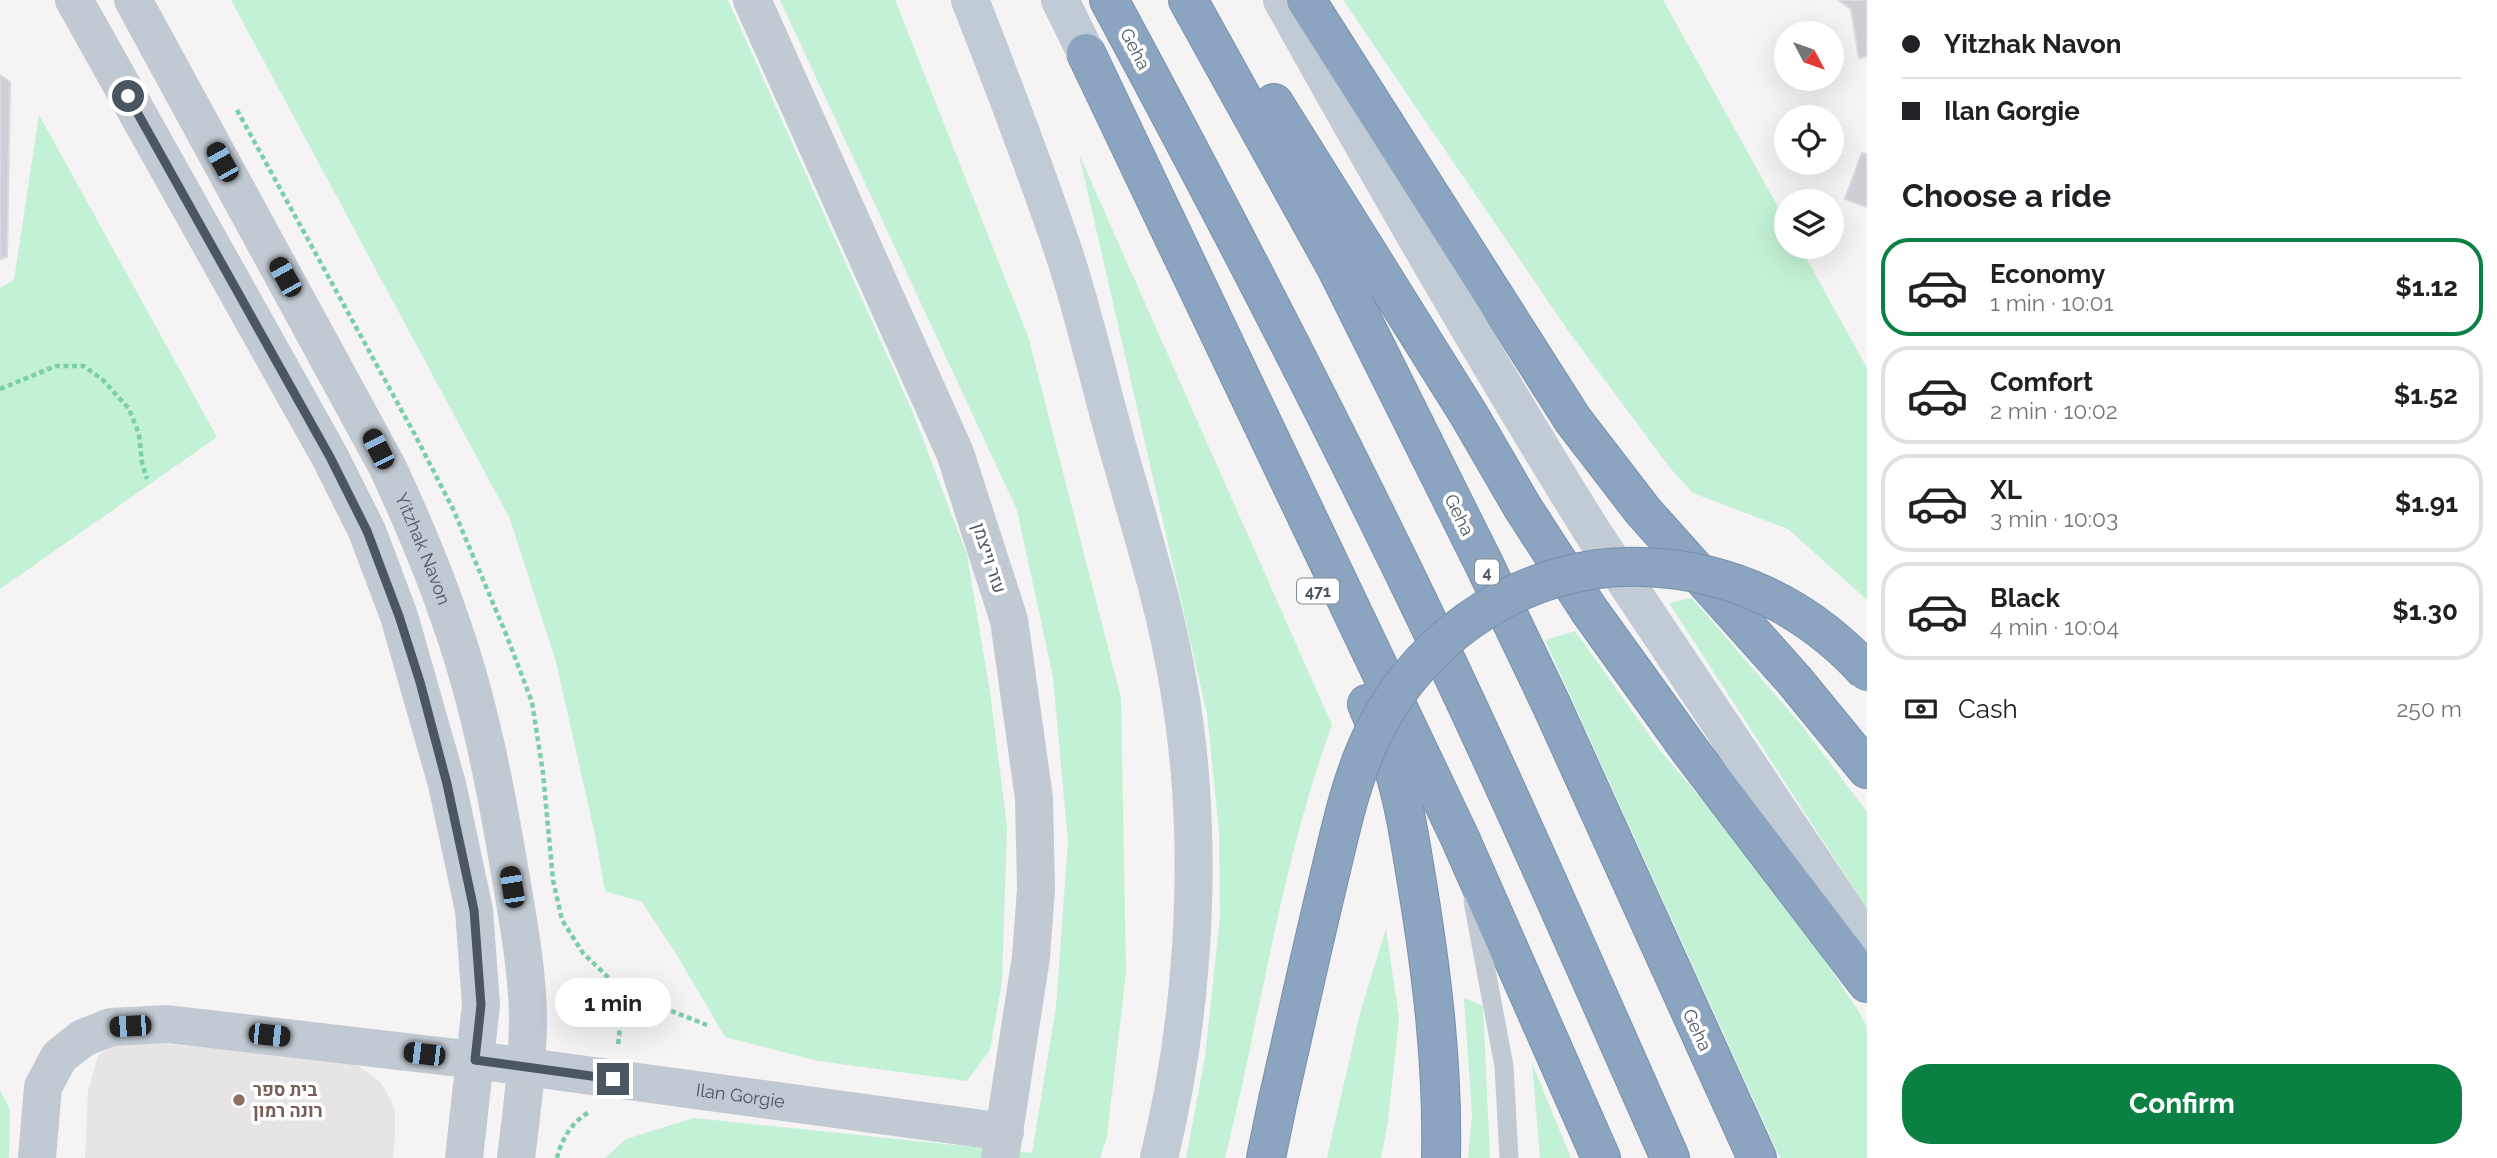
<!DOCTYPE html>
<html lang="en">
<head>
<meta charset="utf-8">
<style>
  body { margin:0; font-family:Raleway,Heebo,sans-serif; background:#f6f6f6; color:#202124; height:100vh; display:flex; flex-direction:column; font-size:26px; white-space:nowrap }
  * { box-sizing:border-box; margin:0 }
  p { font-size:23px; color:#757577 }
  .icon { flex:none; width:38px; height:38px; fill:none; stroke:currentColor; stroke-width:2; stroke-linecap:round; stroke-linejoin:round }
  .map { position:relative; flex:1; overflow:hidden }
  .side { display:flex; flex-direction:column; background:#fff; width:630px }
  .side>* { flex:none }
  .hud { display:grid; align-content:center; height:154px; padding:0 35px; background:#fff }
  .needle { width:46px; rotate:131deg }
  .controls { position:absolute; left:1774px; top:21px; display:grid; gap:14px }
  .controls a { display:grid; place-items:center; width:70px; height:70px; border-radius:50%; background:#fff; box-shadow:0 7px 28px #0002; font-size:35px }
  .end { position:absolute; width:32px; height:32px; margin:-16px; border:9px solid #4a5661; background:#fff; box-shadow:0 0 0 4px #fff }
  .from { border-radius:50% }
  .bubble { position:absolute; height:49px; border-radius:24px; background:#fff; box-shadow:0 7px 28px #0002; font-size:23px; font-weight:700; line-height:49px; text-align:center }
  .car { position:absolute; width:21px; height:42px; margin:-21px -10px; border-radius:9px; box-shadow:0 0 5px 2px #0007; background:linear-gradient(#222 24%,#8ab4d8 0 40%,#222 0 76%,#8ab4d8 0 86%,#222 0) }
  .hud b { display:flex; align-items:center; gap:24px; height:66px; font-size:26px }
  .hud b+b { border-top:2px solid #e0e0e0 }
  .hud i { width:18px; height:18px; background:#202124 }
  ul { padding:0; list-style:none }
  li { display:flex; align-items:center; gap:21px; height:98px; margin:0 14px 10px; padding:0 21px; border:4px solid #e0e0e0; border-radius:28px }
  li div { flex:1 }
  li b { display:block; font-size:26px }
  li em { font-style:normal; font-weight:700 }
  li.current { border-color:#0b8043 }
  li>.icon { width:63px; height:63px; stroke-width:1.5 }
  h2 { padding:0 35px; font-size:32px; line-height:84px }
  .pay { display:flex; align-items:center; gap:18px; height:77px; padding:0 35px; font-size:26px }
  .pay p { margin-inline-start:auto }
  .primary-button { display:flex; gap:14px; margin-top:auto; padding:14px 35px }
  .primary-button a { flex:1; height:80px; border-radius:28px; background:#0b8043; color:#fff; font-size:28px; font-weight:700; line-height:80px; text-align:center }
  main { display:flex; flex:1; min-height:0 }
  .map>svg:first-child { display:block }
  .education { fill:#e6e4e5 }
  .green { fill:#c3f1d5 }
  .building { fill:#cdcfd5; stroke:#d7d9de; stroke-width:2 }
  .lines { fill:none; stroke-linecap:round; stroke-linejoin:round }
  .highway-casing { stroke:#7690ad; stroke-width:40 }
  .path { stroke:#7ad0a6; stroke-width:4.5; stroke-dasharray:5 3.5; stroke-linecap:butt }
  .lane { stroke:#c1cad2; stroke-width:19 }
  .street { stroke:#c1cad2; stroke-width:38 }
  .secondary { stroke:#c1cbd6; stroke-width:38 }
  .highway { stroke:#8ba5c1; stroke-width:38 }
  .highway-bridge-casing { stroke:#7690ad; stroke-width:40; stroke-linecap:butt }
  .highway-bridge { stroke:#8ba5c1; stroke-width:38 }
  .route { stroke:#4a5661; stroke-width:9 }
  .education-dot { fill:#8d6e63; stroke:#fff; stroke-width:2.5 }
  .labels { text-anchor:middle; stroke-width:7; stroke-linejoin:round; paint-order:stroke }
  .shield { fill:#fff; stroke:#808990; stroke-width:2 }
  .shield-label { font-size:16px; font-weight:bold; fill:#4a5661 }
  .street-label { font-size:18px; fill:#4a5661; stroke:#fff }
  .education-label { font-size:18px; font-weight:bold; fill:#785e54; stroke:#fff; text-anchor:start }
</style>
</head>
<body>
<main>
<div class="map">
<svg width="1867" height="1158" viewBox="0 0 1867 1158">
  <rect width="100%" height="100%" fill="#f5f3f3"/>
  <path class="education" d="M120,1040l215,19 24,7 23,18 13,25v29l-2,20h-308l3,-67 10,-35z"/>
  <g class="green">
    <path d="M231,0h497l185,413 54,142 23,137 17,134 -5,156 -12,68 -23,31 -149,-20 -93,-24 -47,-80 -36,-55 -37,-11 -9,-52 -40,-177 -46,-143z"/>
    <path d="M780,0h115l133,336 93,362 5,274 -19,165 -7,21h-495l21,-19 68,-21 338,35 24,-146 12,-165 -15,-165 -36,-167z"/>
    <path d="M1343,0h320l124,223v24h13l67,121v232l-79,-71 -95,-36 -23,-25 -101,-136z"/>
    <path d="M39,115l178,322 -217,152v-301l14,-8z"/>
    <path d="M1079,154l253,571c-51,138 -71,290 -107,433h-39l19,-101 15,-140 -1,-86 -12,-117z"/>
    <path d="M1692,598l111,129 64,85v97l-198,-306z"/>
    <path d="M1575,631l87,122 114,133 83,126 8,15v131h-87l-235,-518z"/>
    <path d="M1386,929l13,89 -11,103 -7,37h-54l33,-145z"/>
    <path d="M1464,998l19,8 7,152h-22l4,-43z"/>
    <path d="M1532,1063l39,95h-31z"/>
    <path d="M0,1090l10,20 -1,48h-9z"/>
  </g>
  <g class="building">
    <path d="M1839,0h28v56l-8,2 -8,-49z"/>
    <path d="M0,75l10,7 -3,175 -7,2z"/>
    <path d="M1862,153l5,2v52l-22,-8z"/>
  </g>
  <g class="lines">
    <defs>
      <g id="highway">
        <path d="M1109,0c97,180 192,362 282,546 99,201 188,407 279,612"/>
        <path d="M1188,0l148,267 148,297 67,140 206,454"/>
        <path d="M1306,0l267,420 70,91 151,169 73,89"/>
        <path d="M1086,53l374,785 141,320"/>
        <path d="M1274,103l195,312 54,93 66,102 100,139 178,234"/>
        <path d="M1367,704c7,18 16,36 23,54 14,40 20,83 27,125 15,92 26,182 24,275"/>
        <path d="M1266,1158l12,-58"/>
      </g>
    </defs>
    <use href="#highway" class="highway-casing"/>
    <g class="path">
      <path d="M237,110l177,323 40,78 52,123 26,68 11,71 10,107 9,40 21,33 31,30 32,18 61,24"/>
      <path d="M0,389l56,-23h28l19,14 26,29 10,25 3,29 5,16"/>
      <path d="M618,1044l7,-55"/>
      <path d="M557,1158c4,-18 16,-38 33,-46"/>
    </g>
    <path class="lane" d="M1473,901l31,165 5,92"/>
    <g class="street">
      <path d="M74,0l256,457 37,74 32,85 48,168 27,126 7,95 -17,153"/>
      <path id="s1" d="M133,0l255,468c24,52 46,103 64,157 28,80 44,165 58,248 8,47 17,95 18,142 0,48 -6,96 -12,143"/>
      <path d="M752,0l203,453 54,167 25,178 2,91 -5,68 -31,201"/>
      <path id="s2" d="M37,1158l6,-71 16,-30 24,-19 28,-11 56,-3 308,36 530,72"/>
    </g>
    <g class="secondary">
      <path d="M970,0c33,84 65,168 94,253 20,61 34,124 51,185 23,82 50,165 64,250 26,150 16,323 -20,470"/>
      <path d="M1060,0l26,53"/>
      <path d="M1282,0c100,180 202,358 311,533l274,410"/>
    </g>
    <use href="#highway" class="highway"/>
    <defs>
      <path id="highway-bridge" d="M1278,1100c17,-74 33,-148 51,-222 12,-50 22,-100 45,-146 49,-101 158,-170 270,-165 88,3 164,40 223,105"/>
    </defs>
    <use href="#highway-bridge" class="highway-bridge-casing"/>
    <use href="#highway-bridge" class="highway-bridge"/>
  </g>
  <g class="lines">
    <path class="route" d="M128,96l202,361 37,74 32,85 21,66 27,102 27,126 7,95 -6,55 138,19"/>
  </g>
  <circle class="education-dot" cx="239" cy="1100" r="7"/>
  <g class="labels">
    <g class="shield">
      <rect x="1475" y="559.5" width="24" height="25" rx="5"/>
      <rect x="1297" y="578.5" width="42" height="25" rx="5"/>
    </g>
    <g class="shield-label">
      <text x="1487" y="578">4</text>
      <text x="1318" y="597">471</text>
    </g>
    <g class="street-label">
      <text transform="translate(1135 49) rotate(62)" y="6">Geha</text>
      <text transform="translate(1459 515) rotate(64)" y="6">Geha</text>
      <text dy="6" stroke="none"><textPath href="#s1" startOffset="621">Yitzhak Navon</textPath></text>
      <text transform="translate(989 558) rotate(72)" y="6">עזר וייצמן</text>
      <text transform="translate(1697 1030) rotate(65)" y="6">Geha</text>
      <text dy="6" stroke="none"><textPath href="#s2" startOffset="800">Ilan Gorgie</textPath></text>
    </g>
    <g class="education-label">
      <text x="253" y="1096">בית ספר<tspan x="253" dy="21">רונה רמון</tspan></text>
    </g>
  </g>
</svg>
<div class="controls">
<a><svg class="needle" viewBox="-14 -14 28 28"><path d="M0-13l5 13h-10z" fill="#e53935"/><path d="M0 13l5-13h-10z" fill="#757577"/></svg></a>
<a><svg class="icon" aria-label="locate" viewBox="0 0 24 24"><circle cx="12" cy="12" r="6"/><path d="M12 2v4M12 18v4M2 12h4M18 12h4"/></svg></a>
<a><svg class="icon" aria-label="layers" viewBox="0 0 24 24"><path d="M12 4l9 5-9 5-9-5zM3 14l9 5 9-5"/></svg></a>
</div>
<i class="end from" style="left:128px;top:96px"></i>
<i class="end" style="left:613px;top:1079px"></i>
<div class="bubble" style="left:555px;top:978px;width:116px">1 min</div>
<i class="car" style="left:222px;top:162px;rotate:331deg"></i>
<i class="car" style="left:285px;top:277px;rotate:331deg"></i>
<i class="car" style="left:378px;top:449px;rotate:333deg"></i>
<i class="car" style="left:512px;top:887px;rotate:351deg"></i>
<i class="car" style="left:130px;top:1026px;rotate:267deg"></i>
<i class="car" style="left:269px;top:1035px;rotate:96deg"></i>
<i class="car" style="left:424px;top:1054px;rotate:277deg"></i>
</div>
<section class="side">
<div class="hud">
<b><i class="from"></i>Yitzhak Navon</b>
<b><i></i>Ilan Gorgie</b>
</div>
<h2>Choose a ride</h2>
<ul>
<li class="current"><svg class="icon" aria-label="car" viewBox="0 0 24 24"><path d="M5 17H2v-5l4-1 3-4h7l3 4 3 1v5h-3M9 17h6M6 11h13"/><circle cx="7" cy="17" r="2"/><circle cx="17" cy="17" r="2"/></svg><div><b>Economy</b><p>1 min · 10:01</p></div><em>$1.12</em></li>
<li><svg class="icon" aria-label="car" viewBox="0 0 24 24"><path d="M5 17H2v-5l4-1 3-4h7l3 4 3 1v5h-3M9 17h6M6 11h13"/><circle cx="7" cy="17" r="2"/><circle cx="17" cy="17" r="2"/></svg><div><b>Comfort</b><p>2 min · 10:02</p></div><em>$1.52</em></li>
<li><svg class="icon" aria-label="car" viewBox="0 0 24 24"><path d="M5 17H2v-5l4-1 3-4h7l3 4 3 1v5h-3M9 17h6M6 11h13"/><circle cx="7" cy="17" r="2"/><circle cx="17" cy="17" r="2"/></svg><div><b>XL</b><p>3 min · 10:03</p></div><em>$1.91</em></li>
<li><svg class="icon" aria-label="car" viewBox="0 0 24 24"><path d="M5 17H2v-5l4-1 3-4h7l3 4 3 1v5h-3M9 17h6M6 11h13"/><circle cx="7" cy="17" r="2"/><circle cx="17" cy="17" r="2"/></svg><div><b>Black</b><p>4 min · 10:04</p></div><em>$1.30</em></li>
</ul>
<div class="pay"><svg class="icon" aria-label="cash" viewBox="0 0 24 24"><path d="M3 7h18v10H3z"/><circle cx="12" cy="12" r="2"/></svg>Cash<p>250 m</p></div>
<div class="primary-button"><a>Confirm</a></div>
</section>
</main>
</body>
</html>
